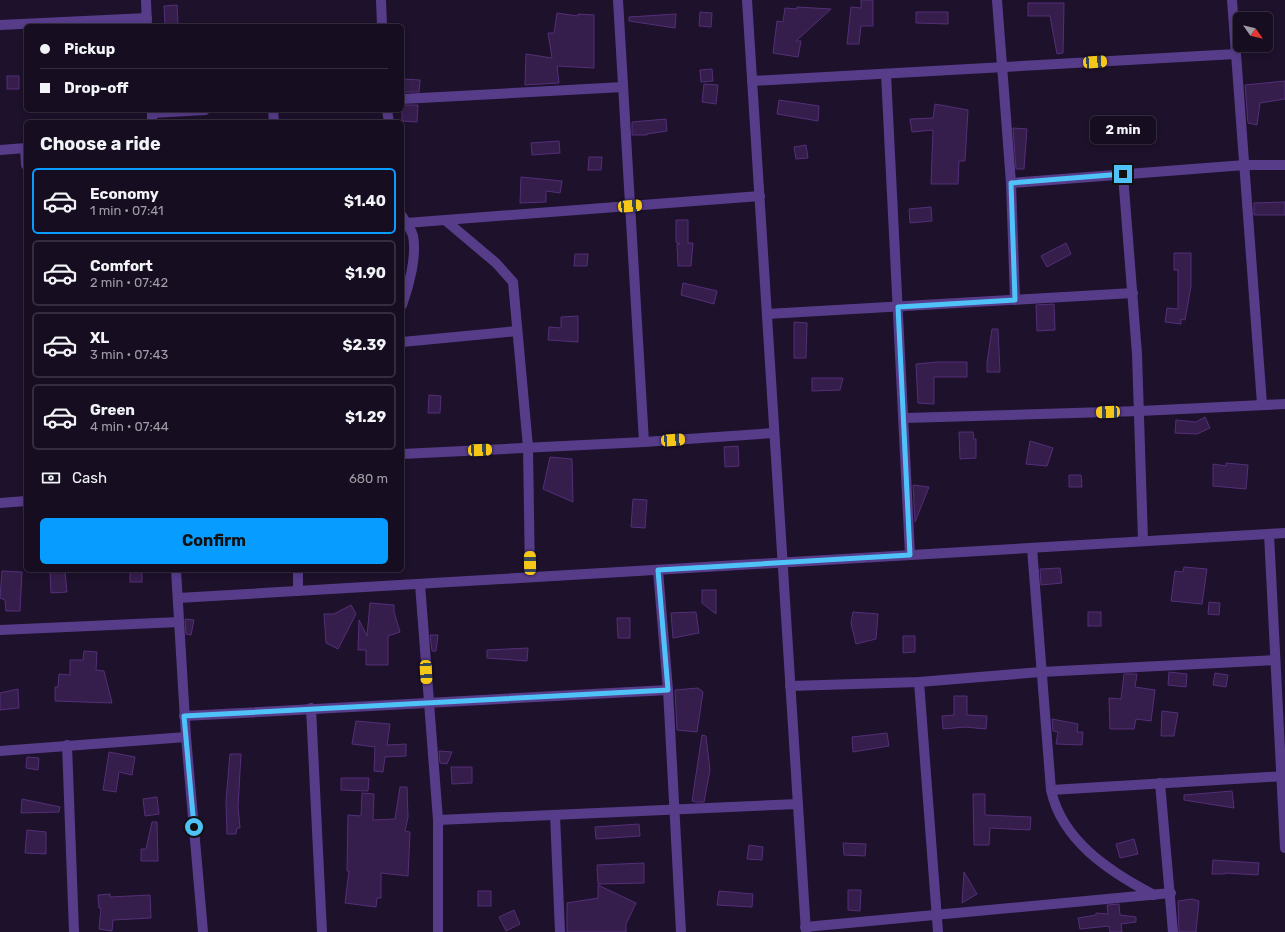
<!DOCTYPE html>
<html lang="en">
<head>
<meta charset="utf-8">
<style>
  body { margin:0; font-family:Rubik,sans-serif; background:#1f1629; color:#f1f3f6; height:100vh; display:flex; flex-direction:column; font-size:15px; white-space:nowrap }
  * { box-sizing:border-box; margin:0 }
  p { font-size:13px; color:#9e9ca5 }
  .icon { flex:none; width:22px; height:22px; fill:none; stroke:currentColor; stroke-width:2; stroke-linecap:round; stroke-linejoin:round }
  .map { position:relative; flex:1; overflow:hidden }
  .panel { position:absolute; left:24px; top:120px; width:380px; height:452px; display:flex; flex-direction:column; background:#160d20; border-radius:6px; box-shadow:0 2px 6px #0003,0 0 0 1px #352d3e }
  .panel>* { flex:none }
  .banner { position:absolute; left:24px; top:24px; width:380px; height:88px; border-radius:6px; box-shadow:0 2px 6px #0003,0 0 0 1px #352d3e; display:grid; align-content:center; height:88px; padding:0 16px; background:#160d20 }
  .needle { width:26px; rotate:124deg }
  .tools { position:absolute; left:1233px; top:12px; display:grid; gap:8px }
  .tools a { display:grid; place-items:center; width:40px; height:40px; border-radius:6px; background:#160d20; box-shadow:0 2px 6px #0003,0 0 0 1px #352d3e; font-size:20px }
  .end { position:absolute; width:18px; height:18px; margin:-9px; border:5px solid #4fc3f7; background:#111; box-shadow:0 0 0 2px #111 }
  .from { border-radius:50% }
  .bubble { position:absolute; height:28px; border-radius:6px; background:#160d20; box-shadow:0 2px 6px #0003,0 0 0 1px #352d3e; font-size:13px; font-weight:700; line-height:28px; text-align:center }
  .car { position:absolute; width:12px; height:24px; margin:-12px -6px; border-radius:5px; box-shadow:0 0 3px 1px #0007; background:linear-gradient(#f5c518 24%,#345 0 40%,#f5c518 0 76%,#345 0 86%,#f5c518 0) }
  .banner b { display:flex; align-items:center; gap:14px; height:38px; font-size:15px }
  .banner b+b { border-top:1px solid #352d3e }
  .banner i { width:10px; height:10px; background:#f1f3f6 }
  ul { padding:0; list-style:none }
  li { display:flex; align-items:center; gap:12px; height:66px; margin:0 8px 6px; padding:0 8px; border:2px solid #352d3e; border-radius:6px }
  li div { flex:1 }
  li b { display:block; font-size:15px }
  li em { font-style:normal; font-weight:700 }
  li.active { border-color:#079cff }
  li>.icon { width:36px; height:36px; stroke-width:1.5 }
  h2 { padding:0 16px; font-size:18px; line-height:48px }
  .pay { display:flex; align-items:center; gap:10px; height:44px; padding:0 16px; font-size:15px }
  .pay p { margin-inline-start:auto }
  .cta { display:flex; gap:8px; margin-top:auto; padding:8px 16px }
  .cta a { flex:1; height:46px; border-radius:6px; background:#079cff; color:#111; font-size:16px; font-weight:700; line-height:46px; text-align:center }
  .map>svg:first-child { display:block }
  .building { fill:#351d4c; stroke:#542f78 }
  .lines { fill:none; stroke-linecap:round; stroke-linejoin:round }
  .street { stroke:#573c8a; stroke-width:10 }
  .route { stroke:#4fc3f7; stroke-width:5 }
</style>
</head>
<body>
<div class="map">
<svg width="1285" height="932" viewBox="0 0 1285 932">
  <rect width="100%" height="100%" fill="#1d112b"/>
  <g class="building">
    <path d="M861,0h12v26h-12l-2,18h-12l4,-37 10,1z"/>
    <path d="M1028,3h36l-1,50 -6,1 -7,-38h-22z"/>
    <path d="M177,5l1,19 -13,1 -1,-19z"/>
    <path d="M797,7l34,2 -35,32h5l-3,16 -25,-4 4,-32 6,1 2,-14 12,1z"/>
    <path d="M700,12l12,1 -1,14 -12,-1z"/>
    <path d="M916,12h32v12l-32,-1z"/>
    <path d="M557,13l21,3v-2l16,1v53l-37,-2 2,17 -34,2 1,-31 26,4 -4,-25h6z"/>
    <path d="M676,14l-1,14 -46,-7v-4z"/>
    <path d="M712,69l1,12 -12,1 -1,-12z"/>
    <rect x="7" y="76" width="12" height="13"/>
    <path d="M402,79l18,1 -1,12h-17z"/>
    <path d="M1285,81v18l-25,4 -3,22 -9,-2 -3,-38z"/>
    <path d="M704,84l14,1 -2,19 -14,-2z"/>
    <path d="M779,100l40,6 -1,15 -41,-7z"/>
    <path d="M935,104l33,6 -3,51h-6l-1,23h-27l2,-54 -21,2 -2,-13 23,-1z"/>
    <path d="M402,105h16l-1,17 -15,-1z"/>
    <path d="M666,119l1,12 -20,3v1h-15v-13z"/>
    <path d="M1013,128l14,1 -3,40h-8z"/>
    <path d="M559,141l1,12 -28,2 -1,-12z"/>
    <path d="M806,145l2,13 -12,1 -2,-12z"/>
    <path d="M589,157h13l-1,13h-13z"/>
    <path d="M521,177l41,4 -2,12 -14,-2v11l-26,1z"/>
    <path d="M1285,202v13h-31v-12z"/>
    <path d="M931,207l1,14 -22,2 -1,-14z"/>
    <path d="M676,220h12v23h5l-2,23h-13l-1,-22h3l-4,-2z"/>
    <path d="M1066,243l5,11 -24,13 -6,-11z"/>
    <path d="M1174,253h17v33l-6,34 -4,-1v5l-16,-2 2,-14 11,1v-39h-4z"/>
    <path d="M575,254h13l-1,12h-13z"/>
    <path d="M683,283l34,8 -3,13 -33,-9z"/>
    <path d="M1054,304l1,26 -18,1 -1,-26z"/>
    <path d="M578,316v26l-30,-2 1,-13 12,1v-11z"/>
    <path d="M794,322l13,1 -1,35h-12z"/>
    <path d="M992,329h6l2,43h-13v-9z"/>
    <path d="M938,362h29v15h-33v27l-16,-1 -2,-39z"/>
    <path d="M812,378h31l-3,12 -28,1z"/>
    <path d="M429,395l12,1 -1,17h-12z"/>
    <path d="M1205,417l5,11 -13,6 -22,-1 1,-13 20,2z"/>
    <path d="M959,432h14l1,7h2v19l-16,1z"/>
    <path d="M1030,441l23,7 -6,18 -21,-2z"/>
    <path d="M738,446l1,20 -14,1 -1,-20z"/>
    <path d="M550,457l22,2 1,43 -30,-13z"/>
    <path d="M1226,463l22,2 -2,24 -33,-3v-22l13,2z"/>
    <path d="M1069,475h12l1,12h-13z"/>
    <path d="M913,485l16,2 -14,35z"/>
    <path d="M633,499l14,1 -2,28 -14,-1z"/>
    <path d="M1184,567l23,2 -5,35 -31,-3 4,-30 8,1z"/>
    <path d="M1060,568l2,15 -21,2 -1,-16z"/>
    <rect x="130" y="570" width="12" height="12"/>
    <path d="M2,571l20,1 -2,39h-14l-1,-11 -5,-2z"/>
    <path d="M65,571l2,21 -16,1 -1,-21z"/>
    <path d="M702,590h14v24l-14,-11z"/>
    <path d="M1209,602l11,1 -1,12 -11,-1z"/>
    <path d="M370,603l24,2v7l6,20 -12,4v29h-22v-15h-8l1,-30 8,16z"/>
    <path d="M351,605l5,9 -18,35 -12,-6 -2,-29h10z"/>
    <path d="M696,612l3,21 -26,5 -2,-25z"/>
    <path d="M853,612l25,2 -2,25 -20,5 -5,-21z"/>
    <rect x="1088" y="612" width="13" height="14"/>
    <path d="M617,618h13v20h-12z"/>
    <path d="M185,619l9,1 -3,15 -5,-1z"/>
    <path d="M430,635h8l-2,16h-4z"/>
    <path d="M903,636h12v16l-12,1z"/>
    <path d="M528,648l-1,13 -40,-3v-8z"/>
    <path d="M84,651l13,1 -1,18 8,1 8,32 -57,-2v-14h3l1,-13 11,1v-15h13z"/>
    <path d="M1169,672l18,2 -1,13 -18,-2z"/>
    <path d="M1215,673l13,2 -2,12 -13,-2z"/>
    <path d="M1124,674h13l-2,13 20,3 -4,31 -15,-2 -2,10h-24l-1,-31 12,1z"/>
    <path d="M698,688l5,4 -6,40 -20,-2 -2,-40z"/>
    <path d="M18,689l1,19 -19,2v-17z"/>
    <path d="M954,696h13v19l20,1 -1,13 -21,-2 -22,2 -1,-13 12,-1z"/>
    <path d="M1162,711l16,2 -4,23h-13z"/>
    <path d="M1052,719l26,5 -1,8h6l-1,13 -26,-1 2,-12 -5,-1z"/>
    <path d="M356,721l34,3 -3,21 19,-1v12l-21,1 -2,15 -9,-1 1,-24 -23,-3z"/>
    <path d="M887,733l2,13 -36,6 -1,-15z"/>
    <path d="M702,735l4,1 4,34 -6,32h-8l-4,-1z"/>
    <path d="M439,751l13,1 -5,12 -7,-1z"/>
    <path d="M109,752l26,5 -3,18 -13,-3 -3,20 -13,-2z"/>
    <path d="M230,754h11l-3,53 2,21h-3l-1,6h-9l-1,-33z"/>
    <path d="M27,757l12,1 -1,12 -12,-2z"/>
    <path d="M451,767h21v16l-20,1z"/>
    <path d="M341,778h28l-1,13 -27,-1z"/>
    <path d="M400,787h7l1,30 -3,14 5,1 -2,44 -27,-3v25h-4l-1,9 -31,-4 4,-32h-2l1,-56 13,1 1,-23 12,1 -1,26 22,-1z"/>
    <path d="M1232,791l2,17 -50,-8v-5z"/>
    <path d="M973,794h12v21l46,2 -1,13 -40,-2 -1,17h-15z"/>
    <path d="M157,797l2,17 -14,2 -2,-17z"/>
    <path d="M22,799l38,8 -1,5 -38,1z"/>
    <path d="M152,822h5l1,39h-17v-12h5z"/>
    <path d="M639,824l1,12 -44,3 -1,-12z"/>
    <path d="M27,830l19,2v22l-21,-1z"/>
    <path d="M1134,839l4,15 -18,4 -4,-14z"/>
    <path d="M843,843l23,1 -1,12 -21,-1z"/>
    <path d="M749,845l14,2 -1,13 -15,-1z"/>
    <path d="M1213,860l46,3 -1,12 -33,-2v1h-13z"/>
    <path d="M644,863v20l-46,1 -1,-19z"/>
    <path d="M964,872l13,22 -15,9z"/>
    <path d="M598,885l38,18 -10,21v8h-59v-29l31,-5z"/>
    <path d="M848,890h13l-1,21 -12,-1z"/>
    <rect x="478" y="891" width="13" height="15"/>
    <path d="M719,891l34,3 -1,13 -35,-2z"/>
    <path d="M110,894v3l40,-2 1,23 -38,2 -1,11 -13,-2 2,-21h-2l-1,-13z"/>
    <path d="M1192,899l7,2 -3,31h-17l-1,-31z"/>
    <path d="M1119,904l1,11 16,2v5l-15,2 1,8h-12l-1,-6 -29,3 -2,-11 18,-3v-2l12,1 -1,-9z"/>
    <path d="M514,910l6,14 -14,7 -7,-14z"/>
  </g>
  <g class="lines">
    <g class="street">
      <path d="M146,0l1,26"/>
      <path d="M381,0l1,26"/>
      <path d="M618,0l26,442"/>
      <path d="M747,0l59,932"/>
      <path d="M997,0l14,183 4,117"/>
      <path d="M1232,0l30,404"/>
      <path d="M0,25l147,-7"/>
      <path d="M886,74l24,481"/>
      <path d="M752,81l484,-27"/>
      <path d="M402,99l221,-12"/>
      <path d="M152,110v12"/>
      <path d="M273,110l1,12"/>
      <path d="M387,110l2,12"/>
      <path d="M152,113l53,-3"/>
      <path d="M25,148l1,17"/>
      <path d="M0,150l26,-2"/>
      <path d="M1123,175l14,179 6,187"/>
      <path d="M1011,183l234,-18h40"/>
      <path d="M402,216c4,7 9,13 11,20 4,20 -4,50 -11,69"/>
      <path d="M445,220l51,43 17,19 15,165 2,130"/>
      <path d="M406,223l354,-27"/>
      <path d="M767,314l366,-21"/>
      <path d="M402,342l115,-11"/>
      <path d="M905,418l235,-7 145,-7"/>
      <path d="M402,454l242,-12 130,-9"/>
      <path d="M0,503l26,-2"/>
      <path d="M1269,534l16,314"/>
      <path d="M1032,548l19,242c11,51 59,82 103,105"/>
      <path d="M176,570l10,167 17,195"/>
      <path d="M298,570v21"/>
      <path d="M658,570l10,120 13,242"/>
      <path d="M420,584l18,236v112"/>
      <path d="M178,598l1107,-65"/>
      <path d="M0,630l179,-8"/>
      <path d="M919,682l19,250"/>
      <path d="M790,686l129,-4 122,-10 234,-12"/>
      <path d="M311,708l11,224"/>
      <path d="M184,716l484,-26"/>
      <path d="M67,745l7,187"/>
      <path d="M0,751l186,-14"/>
      <path d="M1160,783l13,149"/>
      <path d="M1051,790l234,-14"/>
      <path d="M555,815l5,117"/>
      <path d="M438,820l360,-16"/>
      <path d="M805,927l366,-34"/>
    </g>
  </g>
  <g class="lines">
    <path class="route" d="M194,827l-10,-111 484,-26 -10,-120 252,-15 -12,-248 117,-7 -4,-117 112,-9"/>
  </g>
</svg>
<div class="tools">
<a><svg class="needle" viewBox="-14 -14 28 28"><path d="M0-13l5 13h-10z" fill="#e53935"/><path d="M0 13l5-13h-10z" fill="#9e9ca5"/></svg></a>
</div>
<i class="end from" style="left:194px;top:827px"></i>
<i class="end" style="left:1123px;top:174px"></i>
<div class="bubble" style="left:1090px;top:116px;width:66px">2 min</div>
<i class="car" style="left:1095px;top:62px;rotate:86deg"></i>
<i class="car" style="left:630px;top:206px;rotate:85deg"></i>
<i class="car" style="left:1108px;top:412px;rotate:268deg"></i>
<i class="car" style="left:673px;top:440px;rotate:86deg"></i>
<i class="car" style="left:480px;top:450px;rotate:87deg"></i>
<i class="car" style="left:530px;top:563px;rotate:359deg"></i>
<i class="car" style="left:426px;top:672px;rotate:177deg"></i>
<div class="banner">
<b><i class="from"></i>Pickup</b>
<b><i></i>Drop-off</b>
</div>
<section class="panel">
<h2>Choose a ride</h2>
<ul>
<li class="active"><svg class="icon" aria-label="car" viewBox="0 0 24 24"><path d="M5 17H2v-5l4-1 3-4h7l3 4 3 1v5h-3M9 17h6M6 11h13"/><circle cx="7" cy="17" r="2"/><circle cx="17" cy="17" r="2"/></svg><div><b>Economy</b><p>1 min · 07:41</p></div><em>$1.40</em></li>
<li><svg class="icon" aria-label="car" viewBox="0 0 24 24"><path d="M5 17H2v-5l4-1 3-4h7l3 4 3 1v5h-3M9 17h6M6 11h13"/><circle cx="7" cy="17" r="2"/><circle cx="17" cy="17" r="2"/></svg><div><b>Comfort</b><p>2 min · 07:42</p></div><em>$1.90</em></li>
<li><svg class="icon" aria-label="car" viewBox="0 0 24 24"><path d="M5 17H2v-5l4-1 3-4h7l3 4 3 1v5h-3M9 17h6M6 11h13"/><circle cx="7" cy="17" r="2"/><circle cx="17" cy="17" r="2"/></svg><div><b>XL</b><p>3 min · 07:43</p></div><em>$2.39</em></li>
<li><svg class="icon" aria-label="car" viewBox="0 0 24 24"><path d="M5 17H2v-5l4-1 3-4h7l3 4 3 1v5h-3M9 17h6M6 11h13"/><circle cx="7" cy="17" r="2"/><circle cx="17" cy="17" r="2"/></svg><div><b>Green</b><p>4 min · 07:44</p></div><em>$1.29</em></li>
</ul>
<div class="pay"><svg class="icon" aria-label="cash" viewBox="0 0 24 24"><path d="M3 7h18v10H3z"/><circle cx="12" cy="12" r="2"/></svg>Cash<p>680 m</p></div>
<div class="cta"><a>Confirm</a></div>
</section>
</div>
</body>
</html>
